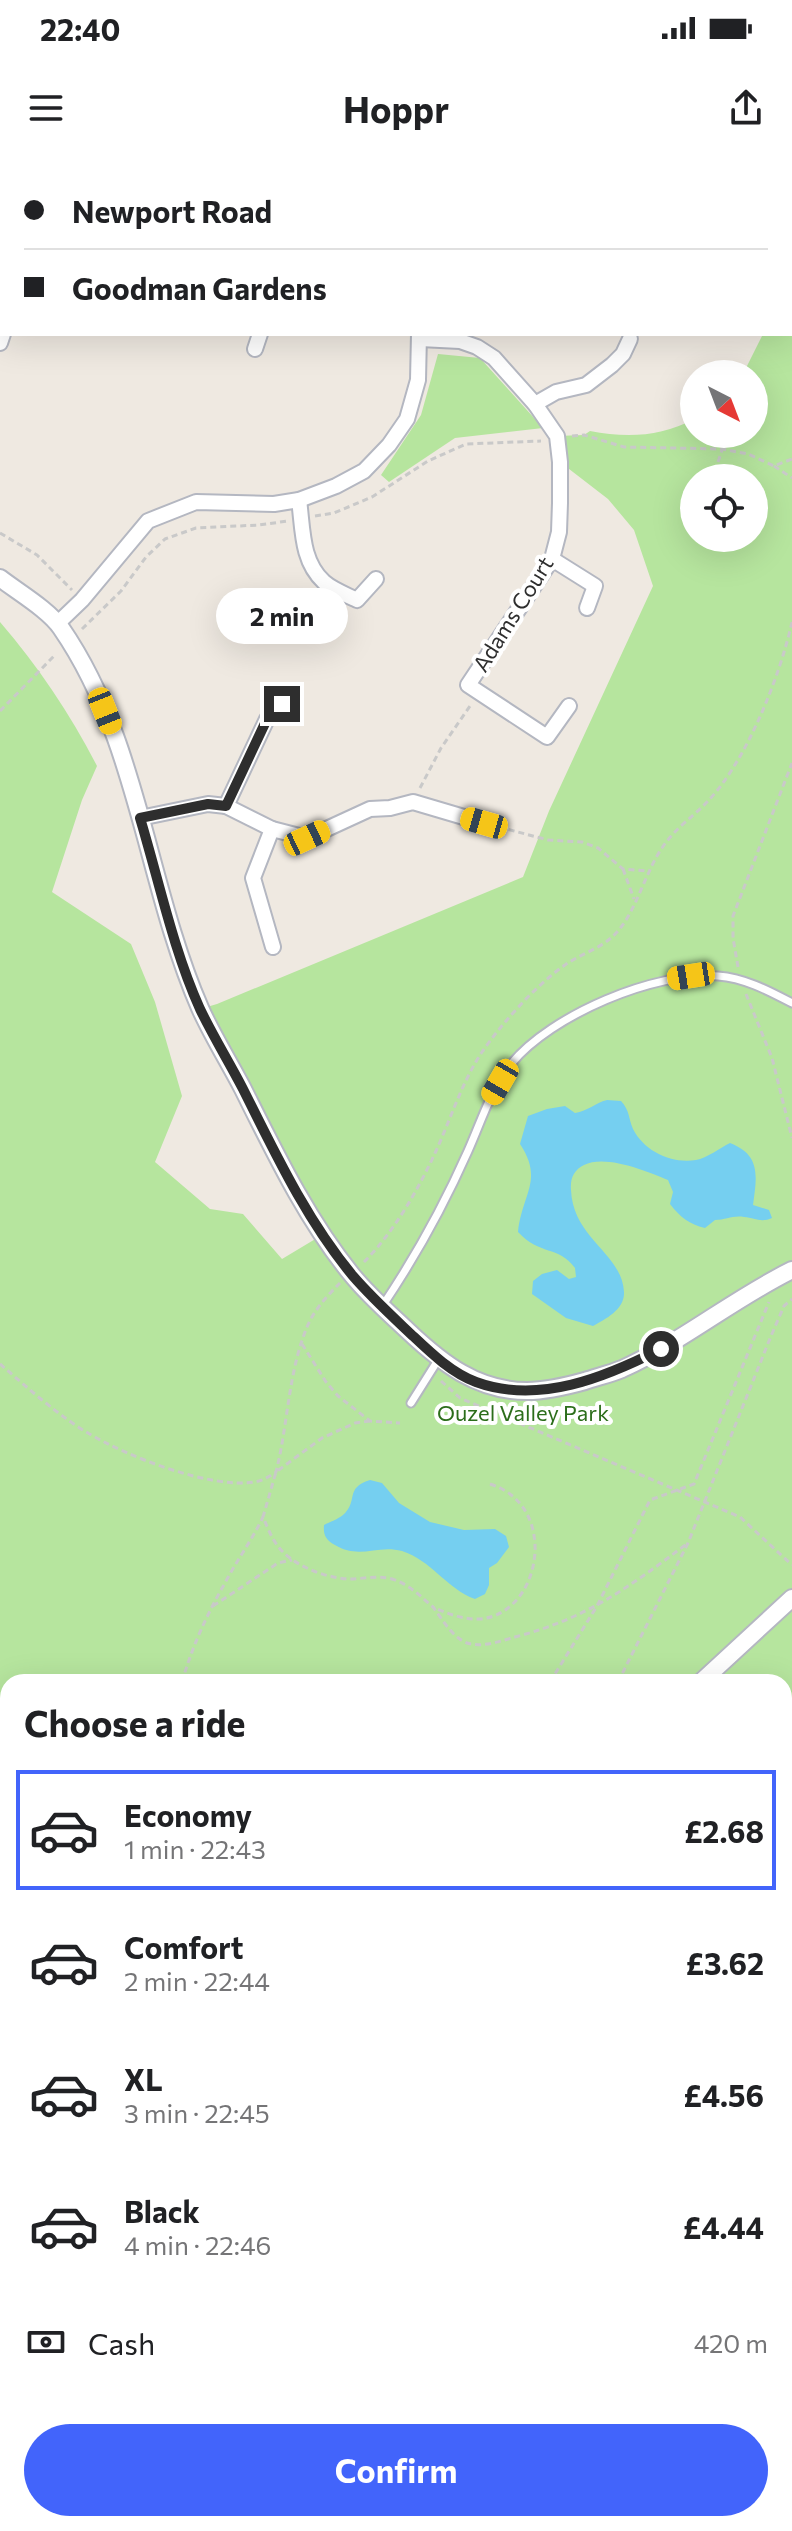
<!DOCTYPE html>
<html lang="en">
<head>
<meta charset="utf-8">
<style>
  body { margin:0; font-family:Commissioner,sans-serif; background:#f2f2f2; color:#202124; height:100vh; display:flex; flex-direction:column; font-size:30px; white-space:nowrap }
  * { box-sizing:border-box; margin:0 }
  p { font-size:26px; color:#757577 }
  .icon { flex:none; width:44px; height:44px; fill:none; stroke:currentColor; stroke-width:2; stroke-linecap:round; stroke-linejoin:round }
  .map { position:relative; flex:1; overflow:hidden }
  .panel { position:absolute; left:0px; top:1514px; width:792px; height:858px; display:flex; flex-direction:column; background:#fff; border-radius:24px 24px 0 0; box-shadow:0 8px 32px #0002 }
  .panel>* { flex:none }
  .hud { position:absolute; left:0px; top:0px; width:792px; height:176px; box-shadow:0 8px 32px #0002; display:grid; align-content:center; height:176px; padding:0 24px; background:#fff }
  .needle { width:52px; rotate:138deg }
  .controls { position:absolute; left:680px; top:200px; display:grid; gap:16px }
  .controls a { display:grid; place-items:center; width:88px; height:88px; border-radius:50%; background:#fff; box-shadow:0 8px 32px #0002; font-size:40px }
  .end { position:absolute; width:36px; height:36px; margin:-18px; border:10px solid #2e2e2e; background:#fff; box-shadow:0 0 0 4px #fff }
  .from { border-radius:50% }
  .bubble { position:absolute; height:56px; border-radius:28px; background:#fff; box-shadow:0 8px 32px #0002; font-size:26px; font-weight:700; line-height:56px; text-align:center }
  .car { position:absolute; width:24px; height:48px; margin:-24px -12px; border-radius:10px; box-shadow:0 0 6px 2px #0007; background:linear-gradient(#f5c518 24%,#345 0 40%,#f5c518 0 76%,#345 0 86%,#f5c518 0) }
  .hud b { display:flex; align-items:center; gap:28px; height:76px; font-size:30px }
  .hud b+b { border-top:2px solid #e0e0e0 }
  .hud i { width:20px; height:20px; background:#202124 }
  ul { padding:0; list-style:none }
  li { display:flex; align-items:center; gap:24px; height:120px; margin:0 16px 12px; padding:0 8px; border:4px solid transparent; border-radius:0px }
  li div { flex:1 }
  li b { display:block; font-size:30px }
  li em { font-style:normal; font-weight:700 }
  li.on { border-color:#4264fb }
  li>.icon { width:72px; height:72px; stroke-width:1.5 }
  h2 { padding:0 24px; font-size:36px; line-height:96px }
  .pay { display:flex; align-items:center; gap:20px; height:88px; padding:0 24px; font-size:30px }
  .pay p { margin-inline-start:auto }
  .primary-button { display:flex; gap:16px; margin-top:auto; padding:16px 24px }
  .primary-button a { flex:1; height:92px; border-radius:48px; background:#4264fb; color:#fff; font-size:32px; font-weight:700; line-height:92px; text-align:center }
  .status { display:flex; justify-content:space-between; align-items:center; height:56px; padding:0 40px; background:#fff; direction:ltr }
  .status svg { height:22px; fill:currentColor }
  header { display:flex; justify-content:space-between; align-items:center; height:104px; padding:0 24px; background:#fff; font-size:36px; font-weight:700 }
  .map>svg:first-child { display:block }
  .green { fill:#b6e59e; fill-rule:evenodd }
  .water { fill:#75cff0 }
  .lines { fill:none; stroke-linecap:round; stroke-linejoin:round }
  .river { stroke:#75cff0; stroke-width:30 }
  .service-casing { stroke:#b4b7c1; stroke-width:11 }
  .minor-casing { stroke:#b4b7c1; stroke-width:18 }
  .tertiary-casing { stroke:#b4b7c1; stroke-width:20 }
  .path { stroke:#c9c9c9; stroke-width:3; stroke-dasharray:6 4; stroke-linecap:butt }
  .service { stroke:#fff; stroke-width:7 }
  .minor { stroke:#fff; stroke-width:14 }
  .tertiary { stroke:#fff; stroke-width:16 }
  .route { stroke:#2e2e2e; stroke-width:10 }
  .labels { text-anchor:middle; stroke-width:8; stroke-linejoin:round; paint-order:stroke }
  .street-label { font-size:22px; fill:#2e2e2e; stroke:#fff }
  .park-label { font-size:22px; fill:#2c6e1b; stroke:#fff }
</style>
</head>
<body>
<div class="status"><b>22:40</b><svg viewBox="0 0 49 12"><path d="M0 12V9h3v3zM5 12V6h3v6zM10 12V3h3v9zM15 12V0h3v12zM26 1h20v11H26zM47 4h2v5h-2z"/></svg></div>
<header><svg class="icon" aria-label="menu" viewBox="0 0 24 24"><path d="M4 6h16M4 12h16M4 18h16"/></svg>Hoppr<svg class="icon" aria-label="share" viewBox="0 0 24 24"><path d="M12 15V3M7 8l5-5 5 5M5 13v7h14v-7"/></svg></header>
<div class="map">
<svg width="792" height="2371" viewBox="0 0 792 2371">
  <rect width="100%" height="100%" fill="#efe9e1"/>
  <g class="green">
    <path d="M0,0h93l-1,2h-90v170l-2,5z"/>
    <path d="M752,0h40v2371h-82l2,-7h72v-842h-776v780l-8,-7v-1833c38,44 71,93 97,144l-15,34 -30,92 79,52 24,58 27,94 -27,66 55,47 33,5 39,45 40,-24 -122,-226 17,-5 306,-127 26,-66 104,-225 -19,-56 -26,-31 -48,-37 -3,-26 27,-1 6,-4c36,7 71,6 104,-12v15h60v-60h-11l20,-40h27v-172h-37zM694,318h60v60h-60z"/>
    <path d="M438,194l42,4 63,70 -88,10 -66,44 -8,-7 40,-60z"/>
    <path d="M68,2364h274l-3,7h-273z"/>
  </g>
  <g class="water">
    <path d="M607,940l14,1c9,10 7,16 12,28 11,22 38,35 63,31 11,-2 24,-12 34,-17 31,12 27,33 23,62l16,5 3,8c-11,5 -17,0 -28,-1 -11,-2 -18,3 -29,3l-10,8c-16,-4 -24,-10 -35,-24l3,-12 -5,-12c-21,-9 -63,-26 -84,-15 -10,5 -14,13 -13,25 2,49 51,63 53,102 1,17 -18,27 -31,34l-27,-8 -34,-24 1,-13 9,-7 15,-4 12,9 7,-2 -1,-9c-17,-23 -35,-12 -57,-36 4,-38 26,-52 2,-88l8,-28 19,-7 18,-3 10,7c13,-2 20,-10 32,-13z"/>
    <path d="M370,1320l12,3 17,20 31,19 34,8 31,-1 11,7 3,11 -12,16 -8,5v17l-4,9 -10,5c-28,-10 -44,-39 -73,-48 -25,-7 -42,9 -67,-6 -9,-5 -12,-10 -11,-20 6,-3 14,-6 19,-10 16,-14 1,-27 27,-35z"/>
  </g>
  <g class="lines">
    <g class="river">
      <path d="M784,2085l8,-1"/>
      <path d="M0,2179l8,-5"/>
    </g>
    <defs>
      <g id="service">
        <path d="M383,1145c33,-49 61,-100 85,-154 13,-29 23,-62 43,-87 40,-49 144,-93 207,-88 27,2 51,15 74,27"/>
        <path d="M411,1243l27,-43"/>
      </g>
      <g id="minor">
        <path d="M223,0l4,2"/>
        <path d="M92,2l1,-2"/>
        <path d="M436,2l1,-2"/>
        <path d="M420,179l40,2 17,6 17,11 41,46 22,32 3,26v41l-1,29 -7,27 -84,126 79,52 22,-31"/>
        <path d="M0,183l3,-9"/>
        <path d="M255,189l5,-15"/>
        <path d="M535,244l21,-12 30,-7 26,-20 11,-11 7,-15"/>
        <path d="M299,340c4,29 2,61 25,82 9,8 23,13 33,18l19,-21"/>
        <path d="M552,399l43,27 -8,22"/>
        <path d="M58,463l24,-23 66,-79 48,-19 78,2 25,-4 37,-14 28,-15 25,-26 18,-26 11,-39 1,-46"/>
        <path d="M226,646l41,-87 15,-15"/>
        <path d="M140,658l68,-14 18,2 46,23 35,9 63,-29 20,-1 23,-6 71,21"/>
        <path d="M272,669l-19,49 20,69"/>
        <path d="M0,2308l8,6"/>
        <path d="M23,2364v7"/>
      </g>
      <g id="tertiary">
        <path d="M0,418c18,14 49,32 61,50 78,113 85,256 139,380 12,27 29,54 43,81 32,64 64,131 109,186 17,21 37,38 56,56 34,32 69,60 119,60 19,0 40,-5 58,-10 12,-4 25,-7 37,-12 60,-27 111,-70 170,-99"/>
        <path d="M701,1522l91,-84"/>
        <path d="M67,2371l5,-7"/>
      </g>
    </defs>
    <use href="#service" class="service-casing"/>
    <use href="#minor" class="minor-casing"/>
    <use href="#tertiary" class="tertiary-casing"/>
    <g class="path">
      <path d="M0,130l2,-3"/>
      <path d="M572,276l12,-1 40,12 98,2 26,5 26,12 18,-7"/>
      <path d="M718,302l4,-12"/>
      <path d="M774,306l18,12"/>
      <path d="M315,356l19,-3 38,-16 56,-36 38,-17 75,-3"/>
      <path d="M0,373l37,22 35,35"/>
      <path d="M82,469l39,-38 25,-34 19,-18 31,-11 63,-3 29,-4"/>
      <path d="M0,551l56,-57"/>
      <path d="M420,628l21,-40 29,-42"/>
      <path d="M499,667l49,13 34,2 16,6 25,21 25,2"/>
      <path d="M623,709l11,30"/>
      <path d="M738,807l-5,-29v-22l59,-153"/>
      <path d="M746,834l26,64 20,80"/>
      <path d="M364,1102c30,-30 54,-72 72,-111 15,-33 26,-69 46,-99 20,-29 54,-67 83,-87 14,-10 34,-16 47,-28 23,-20 32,-63 50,-89 12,-19 31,-31 46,-47 39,-41 72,-125 84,-179"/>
      <path d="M302,1184l24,38 12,14 32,25 30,2"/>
      <path d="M0,1204c28,24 56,50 88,69 38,23 122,56 166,49 8,-1 15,-5 22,-10 12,-47 12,-99 31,-145 7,-17 20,-31 33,-44"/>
      <path d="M441,1221l19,17 280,119 52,48"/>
      <path d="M370,1261l-15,2 -33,15 -46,34 -13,45c4,9 8,20 14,28 14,20 48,33 72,34 14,0 28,-4 43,0 17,5 28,17 41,28"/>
      <path d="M490,1324c69,21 53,128 -9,135 -17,1 -33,-5 -48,-12 9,12 19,30 34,36 15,5 34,-2 48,-6 73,-19 114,-50 173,-94"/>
      <path d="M213,1446l65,-43 14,-3"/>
      <path d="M182,1522c10,-35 25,-68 43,-99 12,-23 27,-43 38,-66"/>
      <path d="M550,1522l47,-76 53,-106 44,-16 75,-182"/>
      <path d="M618,1522l70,-139 83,-207 13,-30 8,-7"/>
      <path d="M0,1689l8,-4"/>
      <path d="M0,1938l8,-3"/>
      <path d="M0,1956l8,-7"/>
      <path d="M0,2017h8"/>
      <path d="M784,2050h8"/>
      <path d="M784,2212l8,1"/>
      <path d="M0,2225l8,-3"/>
      <path d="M784,2234l8,2"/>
      <path d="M375,2371l4,-7"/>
    </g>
    <use href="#service" class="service"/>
    <use href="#minor" class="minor"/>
    <use href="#tertiary" class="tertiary"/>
  </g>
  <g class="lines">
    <path class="route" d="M282,544l-15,15 -41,87 -18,-2 -68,14c19,63 33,131 60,191 13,27 29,53 43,80 32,64 64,132 110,187 19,22 40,41 60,60 19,18 39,37 63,46 63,23 130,-5 185,-33"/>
  </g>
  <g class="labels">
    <g class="street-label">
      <text transform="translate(513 454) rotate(-58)" y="8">Adams Court</text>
    </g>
    <g class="park-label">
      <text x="523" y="1261">Ouzel Valley Park</text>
    </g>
  </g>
</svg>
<div class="controls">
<a><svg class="needle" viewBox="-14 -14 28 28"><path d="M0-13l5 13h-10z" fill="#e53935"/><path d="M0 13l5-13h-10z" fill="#757577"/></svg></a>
<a><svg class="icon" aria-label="locate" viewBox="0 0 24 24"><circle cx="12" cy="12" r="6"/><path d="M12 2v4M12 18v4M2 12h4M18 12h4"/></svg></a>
</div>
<i class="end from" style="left:661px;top:1189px"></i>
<i class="end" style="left:282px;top:544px"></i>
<div class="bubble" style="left:216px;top:428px;width:132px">2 min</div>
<i class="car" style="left:105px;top:551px;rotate:158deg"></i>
<i class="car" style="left:484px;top:663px;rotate:286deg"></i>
<i class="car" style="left:307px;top:678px;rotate:65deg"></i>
<i class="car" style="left:691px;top:816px;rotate:261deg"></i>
<i class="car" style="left:500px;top:922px;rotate:210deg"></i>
<div class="hud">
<b><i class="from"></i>Newport Road</b>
<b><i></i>Goodman Gardens</b>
</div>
<section class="panel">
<h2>Choose a ride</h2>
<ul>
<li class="on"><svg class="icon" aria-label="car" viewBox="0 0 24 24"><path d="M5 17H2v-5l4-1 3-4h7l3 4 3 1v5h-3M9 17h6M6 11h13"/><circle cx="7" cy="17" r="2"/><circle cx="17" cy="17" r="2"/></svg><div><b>Economy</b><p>1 min · 22:43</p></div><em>£2.68</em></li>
<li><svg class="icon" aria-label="car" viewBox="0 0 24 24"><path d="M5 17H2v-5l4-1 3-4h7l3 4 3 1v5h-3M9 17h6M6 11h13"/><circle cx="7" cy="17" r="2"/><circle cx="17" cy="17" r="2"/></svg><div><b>Comfort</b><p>2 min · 22:44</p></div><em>£3.62</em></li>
<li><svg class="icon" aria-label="car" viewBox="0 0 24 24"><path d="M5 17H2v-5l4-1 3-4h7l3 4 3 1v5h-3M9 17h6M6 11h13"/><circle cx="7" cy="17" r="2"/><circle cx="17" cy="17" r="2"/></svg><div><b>XL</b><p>3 min · 22:45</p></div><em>£4.56</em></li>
<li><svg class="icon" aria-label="car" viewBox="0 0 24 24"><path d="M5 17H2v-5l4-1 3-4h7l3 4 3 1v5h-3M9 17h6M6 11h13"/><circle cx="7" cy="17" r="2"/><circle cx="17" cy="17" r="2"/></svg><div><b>Black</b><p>4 min · 22:46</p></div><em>£4.44</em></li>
</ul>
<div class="pay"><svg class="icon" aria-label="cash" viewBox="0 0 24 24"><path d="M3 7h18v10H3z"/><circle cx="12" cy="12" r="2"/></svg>Cash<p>420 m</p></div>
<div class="primary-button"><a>Confirm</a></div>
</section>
</div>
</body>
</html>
